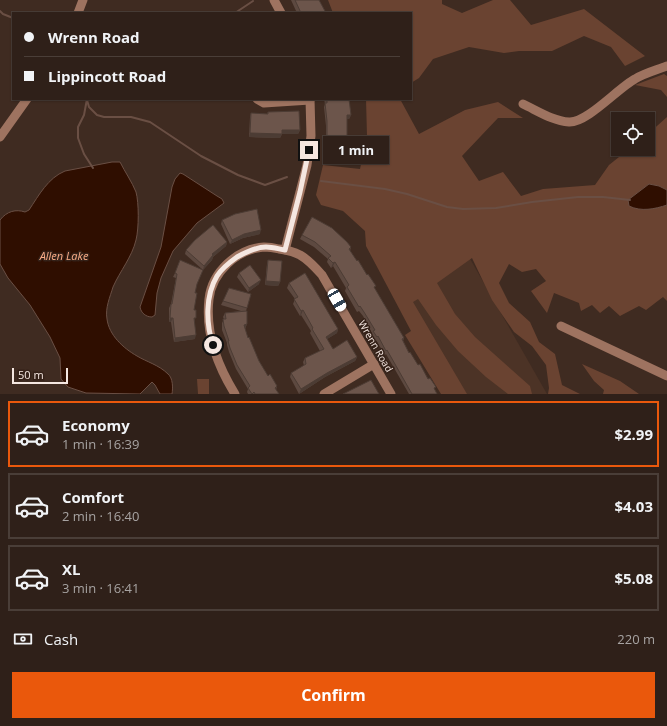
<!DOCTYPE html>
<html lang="en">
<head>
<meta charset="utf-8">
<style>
  body { margin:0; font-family:"Open Sans",sans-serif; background:#3b2d26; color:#f1f3f6; height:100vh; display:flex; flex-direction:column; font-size:15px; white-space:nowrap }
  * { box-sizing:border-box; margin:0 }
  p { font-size:13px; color:#a7a3a2 }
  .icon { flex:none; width:22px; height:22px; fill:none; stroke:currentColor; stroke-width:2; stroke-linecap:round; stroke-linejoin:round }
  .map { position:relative; height:394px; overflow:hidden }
  .panel { display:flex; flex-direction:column; background:#2f2019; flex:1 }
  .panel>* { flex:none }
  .banner { position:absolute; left:12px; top:12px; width:400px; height:88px; border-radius:0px; box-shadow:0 1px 3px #0004,0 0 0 1px #4a3e38; display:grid; align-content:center; height:88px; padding:0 12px; background:#2f2019 }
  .buttons { position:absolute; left:611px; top:112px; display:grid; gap:8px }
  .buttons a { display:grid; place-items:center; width:44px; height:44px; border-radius:0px; background:#2f2019; box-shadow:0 1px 3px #0004,0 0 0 1px #4a3e38; font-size:20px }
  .scale { position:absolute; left:12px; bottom:10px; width:56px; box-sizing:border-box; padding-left:4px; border:2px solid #f5e7e1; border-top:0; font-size:11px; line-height:14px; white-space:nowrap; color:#f5e7e1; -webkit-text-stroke:3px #342118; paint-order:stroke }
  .end { position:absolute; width:18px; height:18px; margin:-9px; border:5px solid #f5e7e1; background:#111; box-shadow:0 0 0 2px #111 }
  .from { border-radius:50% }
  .bubble { position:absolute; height:28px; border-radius:0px; background:#2f2019; box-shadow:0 1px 3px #0004,0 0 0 1px #4a3e38; font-size:13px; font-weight:700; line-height:28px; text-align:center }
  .car { position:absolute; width:12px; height:24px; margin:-12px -6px; border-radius:5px; box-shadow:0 0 3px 1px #0007; background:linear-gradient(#fff 24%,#345 0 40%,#fff 0 76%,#345 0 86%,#fff 0) }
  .banner b { display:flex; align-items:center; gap:14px; height:38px; font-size:15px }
  .banner b+b { border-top:1px solid #4a3e38 }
  .banner i { width:10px; height:10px; background:#f1f3f6 }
  ul { padding:7px 0 0; list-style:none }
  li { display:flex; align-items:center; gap:12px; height:66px; margin:0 8px 6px; padding:0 4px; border:2px solid #4a3e38; border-radius:0px }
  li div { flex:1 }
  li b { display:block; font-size:15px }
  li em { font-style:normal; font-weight:700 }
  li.selected { border-color:#ea580c }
  li>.icon { width:36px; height:36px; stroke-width:1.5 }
  .pay { display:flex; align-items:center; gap:10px; height:44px; padding:0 12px; font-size:15px }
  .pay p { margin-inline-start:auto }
  .primary-button { display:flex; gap:8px; margin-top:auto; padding:8px 12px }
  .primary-button a { flex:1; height:46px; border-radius:0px; background:#ea580c; color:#fff; font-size:16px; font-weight:700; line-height:46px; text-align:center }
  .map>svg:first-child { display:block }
  .built { fill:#4c3326 }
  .green { fill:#6a4331 }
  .water { fill:#2f0e00; stroke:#6a4f44 }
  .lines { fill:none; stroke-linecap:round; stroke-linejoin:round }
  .stream { stroke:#6a4f44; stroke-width:2 }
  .minor { stroke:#9e7360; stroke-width:9 }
  .wall { fill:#5d4940 }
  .shaded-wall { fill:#4c3c34 }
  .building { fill:#6c554b; stroke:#4c3c34 }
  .route { stroke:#f5e7e1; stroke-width:5 }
  .labels { text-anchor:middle; stroke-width:3; stroke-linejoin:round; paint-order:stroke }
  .street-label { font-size:10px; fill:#f5e7e1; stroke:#342118 }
  .water-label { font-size:11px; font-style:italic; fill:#fcad88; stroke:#342118 }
</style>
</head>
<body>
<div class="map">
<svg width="667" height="394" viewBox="0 0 667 394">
  <rect width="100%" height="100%" fill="#3f2b21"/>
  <path class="built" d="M469,257l78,137h-83l-55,-95z"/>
  <g class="green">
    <path d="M328,0h114v4l20,9 31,-13h17l21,25 53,-16 61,47 -20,10 -14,-19 -27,-11 -32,15h-33l-15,2 -35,-6 -36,12 -14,19 -8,5v-70h-78z"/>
    <path d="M664,74l3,2v21l-6,-7 -26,-5z"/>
    <path d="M366,99h34l19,35 46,-24 33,-8 25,16h-25l-36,38 17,25 24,-9 18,24 22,-7 52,-4 14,-20 20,-16h19v-15l19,-17v73l-8,-4 -10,-2 -21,16 12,9h11l16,-4v96l-4,-4 -17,13 -7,-4 -19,10 -11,-10 -9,7 -8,-8 -11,6 -2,-8 -25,-10 -7,20 -16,-22 15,-10 -10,-12 -14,3 -13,-8 -10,19 10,20 21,19 9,20 16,12 7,31 18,9h-32l1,-6 -3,-23 -14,-19 -18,-14 -22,-32 -20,-42 -35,25 18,31 20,23 55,49 2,8h-24l-22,-17 -28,-26 -22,-26 -18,-26 -5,3 54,92h-26l-36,-59 6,-4 -45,-85 -1,-15 -22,-20 -22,-6 -5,-10 7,-30 37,4 7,-33z"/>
    <path d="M582,364l38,17 19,13h-36l1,-4 -10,-9z"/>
    <path d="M197,379h12v15h-11z"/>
  </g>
  <g class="water">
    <path d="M112,162h8c5,10 12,20 16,30 3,11 3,36 0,48 -4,17 -16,31 -23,47 -3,10 -8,21 -6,32 2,16 16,29 30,37 10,6 22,9 31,18 5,4 5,14 4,20h-12l-5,-9 -3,-3 -12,12 -54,-1 -18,-6 -7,-8 -1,-21 -10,-21 -20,-32 -22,-27 -8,-14v-44c7,-9 16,-11 25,-8l4,-2c10,-15 19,-32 36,-39z"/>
    <path d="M180,173l3,1 34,22 5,3 2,4 -27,20 -24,28 -12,27 -4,15 -2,22 -3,2c-6,0 -11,-4 -12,-10l21,-60 11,-60 3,-8z"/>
    <path d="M649,184l10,2 8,4v15c-12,4 -26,7 -38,1l-1,-6z"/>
  </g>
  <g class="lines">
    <g class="stream">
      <path d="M0,11l3,3 10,4"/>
      <path d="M235,13l18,-12"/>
      <path d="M87,99l-3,16 -6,12v11l6,16 9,14"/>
      <path d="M87,100l2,7 8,8 7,2h27l19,5 51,34 37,19 27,10 22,-8"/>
      <path d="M321,181l64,8 22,5 40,13 16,2 33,-1 36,-6 46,-5h25l27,3"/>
    </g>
    <g class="minor">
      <path d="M274,0l7,13"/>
      <path d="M78,13l5,-13"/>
      <path d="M257,99l7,4 46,-3"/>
      <path d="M523,104c15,7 30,17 46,18 18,1 49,-34 66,-43 10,-6 22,-9 32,-13"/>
      <path d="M0,137l27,-38"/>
      <path d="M285,250l22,-85 4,-29 -1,-37"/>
      <path d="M561,326l106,50"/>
      <path d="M235,394c-18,-29 -30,-60 -26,-95 3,-27 28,-50 55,-52 5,0 11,1 15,2 7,1 15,3 21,6 9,5 15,12 22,20l69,119"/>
      <path d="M324,394l50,-30"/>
    </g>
  </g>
  <g class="wall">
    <path d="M291,0h28l7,13h-29z"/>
    <path d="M324,99h26l-1,1 2,15 -2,4h-2v34l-2,5 -22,-3 1,-14 2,-4v-11l-2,-19 1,-3z"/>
    <path d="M268,112l32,18 -2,4h-16l-2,4 -31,-1 1,-20 1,-4 16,1z"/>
    <path d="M222,220l38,14 -17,4 -13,6 -9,-20z"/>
    <path d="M302,235l49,12 -1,4 25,38 29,49 -1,3 6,12 28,41h-28l-23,-40 -1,1 -9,-15 -1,1 -3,-6v-2l-9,-17 -4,-5 -2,1 -12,-21 1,-3 -13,-22 -2,2 -4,-6 1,-3 -14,-12 -14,-8z"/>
    <path d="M227,242l-1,4 -13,11 -1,3 -9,10 -18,-16 1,-4z"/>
    <path d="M268,260l12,22 -2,4 -13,-1 2,-21z"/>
    <path d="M175,273l21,12 -1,8 -1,17 1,29 -21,3 -3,-20h-2v-14l2,-4 5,-26 -3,-1z"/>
    <path d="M239,273l20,11 -11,8 -11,-15z"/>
    <path d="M289,283l49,46 -1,4 -10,6 6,10 24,8 -2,4 -30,16 -26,17 -9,-17 1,-4 13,-7 -1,-4 2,-4 15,-7 -10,-18 1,-2 -10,-16 -1,1 -7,-12 2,-5 -8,-11z"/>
    <path d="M251,294l-5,17 1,13 -2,5 3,9 11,23 9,15 9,10 -1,4 3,4h-31l-1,-2 1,-3 -12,-20 -7,-17 -2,-7v-2l-5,-13v-7l2,-4 -1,-2 2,-4 16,-2 -20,-6 2,-4z"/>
  </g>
  <g class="shaded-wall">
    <path d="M347,115h4l-2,4h-4z"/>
    <path d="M282,130h18l-2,4h-16l-2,4 -31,-1 1,-4z"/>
    <path d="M324,151l23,2 -2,5 -22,-3z"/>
    <path d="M261,230l-1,4 -17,4 -13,6 2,-4 12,-6z"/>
    <path d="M227,242l-1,4 -13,11 -1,3 -9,10 1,-4 8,-12z"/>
    <path d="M335,262l-2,4 -2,2 2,-5z"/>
    <path d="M261,280l-2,4 -11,8 1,-4z"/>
    <path d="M266,281l14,1 -2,4 -13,-1z"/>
    <path d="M303,310l-2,5 -1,1 1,-5z"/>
    <path d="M170,318h3l-2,4h-2z"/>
    <path d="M247,324l-2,4 -3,1 2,-4z"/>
    <path d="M338,329l-1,4 -13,8 2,-4z"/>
    <path d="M196,335l-1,4 -21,3 1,-4z"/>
    <path d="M357,357l-2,4 -30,16 -26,17 2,-5 26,-16z"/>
  </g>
  <g class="building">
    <path d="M295,0h24l7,13h-25z"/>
    <path d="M327,99h22l2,16h-4v24l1,1 -1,13 -23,-2 2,-14h1v-16l-2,-18h2z"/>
    <path d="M299,111l1,19h-18v4l-32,-1 1,-20 17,1v-2z"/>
    <path d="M257,209l4,21 -17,4 -12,6 -10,-20 13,-6z"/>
    <path d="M312,217l20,11 15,14 4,5 -2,2 8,12 1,-1 9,15 1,-1 8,12 -2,1 30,51 -2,1 7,14 1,-1 8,13 2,-1 8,15 2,-1 6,9 -2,1 3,6h-25l-25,-44 -1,1 -8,-15 -1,1 -4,-6 2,-1 -11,-18 -4,-6 -1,1 -12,-20 2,-2 -14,-23 -2,1 -5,-5 3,-2 -16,-14 -13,-7z"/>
    <path d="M213,225l14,17 -15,12 1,1 -9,11 -18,-16 9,-10z"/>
    <path d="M180,260l23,10 -6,14 -2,9h2l-3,17h2v8h-2l2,17 -21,3 -2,-20h-3l1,-14h1l5,-30 -2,-1z"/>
    <path d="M268,260l14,1 -2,21 -14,-1z"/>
    <path d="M250,265l11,15 -12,8 -10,-15z"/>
    <path d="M305,273l33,56 -12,8 7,12 14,-9 10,17 -30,16 -26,16 -10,-16 15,-9 -1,-6 19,-9 -12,-20 1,-1 -10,-18 -2,1 -7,-12 4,-2 -9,-14z"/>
    <path d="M229,288l22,6 -4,14 -24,-7z"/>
    <path d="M247,311v13l-3,1 4,13 1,-1 10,24 9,15 2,-2 7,12 -2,2 4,6h-24l-1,-2 -2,2 -4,-6 2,-2 -13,-21 -7,-17 -2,-7h1l-5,-15 -1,-7h3l-1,-6z"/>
    <path d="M371,380l8,14h-36z"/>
  </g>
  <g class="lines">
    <path class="route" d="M213,345c-7,-21 -8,-49 4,-69 5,-8 13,-14 20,-19 9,-5 19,-10 29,-10 6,0 13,2 19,3l15,-58 9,-42"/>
  </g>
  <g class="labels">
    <g class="street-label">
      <text transform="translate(376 346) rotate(60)" y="4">Wrenn Road</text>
    </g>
    <g class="water-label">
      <text x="64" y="260">Allen Lake</text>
    </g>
  </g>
</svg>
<div class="buttons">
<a><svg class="icon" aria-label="locate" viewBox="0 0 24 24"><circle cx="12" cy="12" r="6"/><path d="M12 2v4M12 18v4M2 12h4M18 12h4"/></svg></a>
</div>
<div class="scale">50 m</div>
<i class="end from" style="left:213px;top:345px"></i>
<i class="end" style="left:309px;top:150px"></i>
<div class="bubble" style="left:323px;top:136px;width:66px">1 min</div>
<i class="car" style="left:337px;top:300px;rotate:150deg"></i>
<div class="banner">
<b><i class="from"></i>Wrenn Road</b>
<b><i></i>Lippincott Road</b>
</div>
</div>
<section class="panel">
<ul>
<li class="selected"><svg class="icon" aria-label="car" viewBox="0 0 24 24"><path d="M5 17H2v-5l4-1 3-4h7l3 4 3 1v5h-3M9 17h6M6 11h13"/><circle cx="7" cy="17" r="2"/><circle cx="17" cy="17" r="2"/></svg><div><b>Economy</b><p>1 min · 16:39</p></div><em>$2.99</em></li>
<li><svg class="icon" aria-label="car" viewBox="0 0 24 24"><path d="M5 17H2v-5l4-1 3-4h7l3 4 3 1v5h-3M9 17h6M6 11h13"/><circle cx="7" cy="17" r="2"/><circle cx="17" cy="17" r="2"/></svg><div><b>Comfort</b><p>2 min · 16:40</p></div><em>$4.03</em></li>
<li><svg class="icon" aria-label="car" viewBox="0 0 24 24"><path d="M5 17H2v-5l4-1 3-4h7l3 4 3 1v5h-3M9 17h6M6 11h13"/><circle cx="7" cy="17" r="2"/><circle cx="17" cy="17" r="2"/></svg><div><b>XL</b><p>3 min · 16:41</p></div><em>$5.08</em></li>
</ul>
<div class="pay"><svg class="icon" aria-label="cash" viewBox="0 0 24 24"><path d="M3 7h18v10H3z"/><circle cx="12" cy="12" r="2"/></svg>Cash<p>220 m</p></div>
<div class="primary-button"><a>Confirm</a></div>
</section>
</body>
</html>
